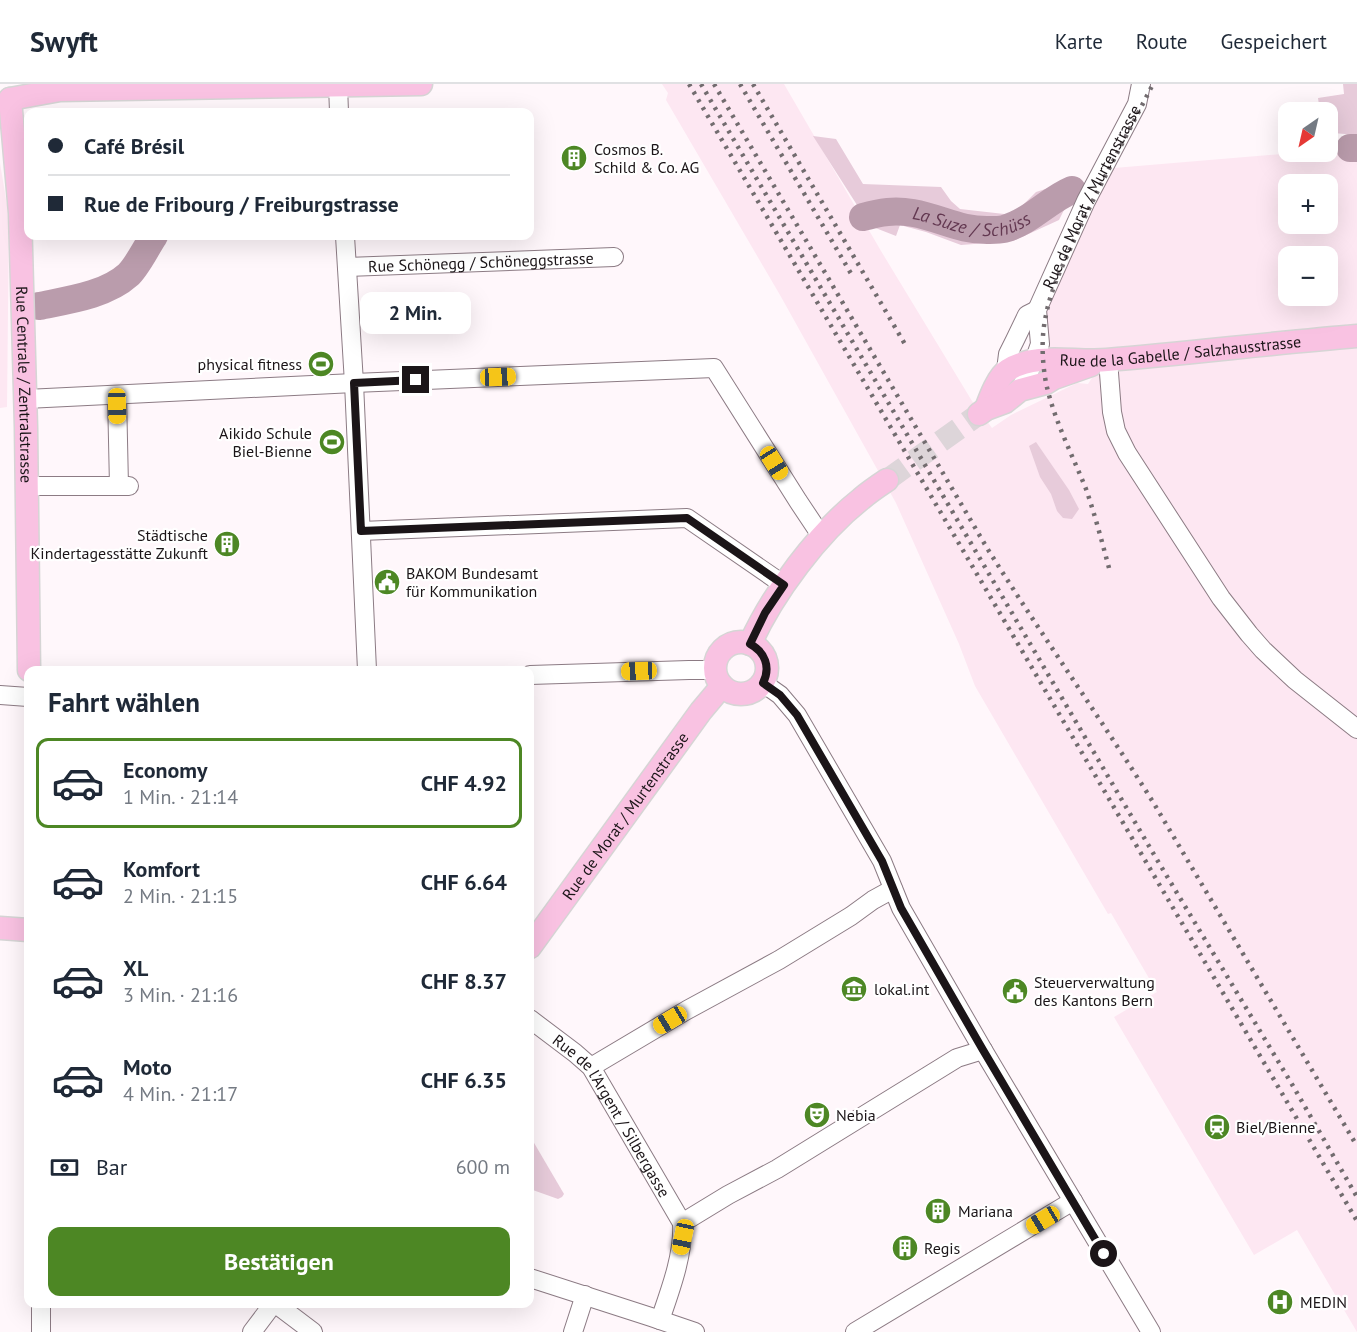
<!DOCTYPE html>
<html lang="de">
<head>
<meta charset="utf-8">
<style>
  body { margin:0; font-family:"PT Sans",sans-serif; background:#f6f6f7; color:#1f2937; height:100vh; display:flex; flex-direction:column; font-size:22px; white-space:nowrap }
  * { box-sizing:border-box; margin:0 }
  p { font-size:20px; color:#747a83 }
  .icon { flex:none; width:33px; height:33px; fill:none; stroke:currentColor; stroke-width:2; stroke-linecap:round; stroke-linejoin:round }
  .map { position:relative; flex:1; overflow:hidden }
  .side { position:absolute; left:24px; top:582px; width:510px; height:642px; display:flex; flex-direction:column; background:#fff; border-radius:12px; box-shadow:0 6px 24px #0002 }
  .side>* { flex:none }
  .guide { position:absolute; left:24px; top:24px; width:510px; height:132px; border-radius:12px; box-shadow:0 6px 24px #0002; display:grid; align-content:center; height:132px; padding:0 24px; background:#fff }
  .needle { width:39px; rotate:214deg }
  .buttons { position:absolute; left:1278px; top:18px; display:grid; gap:12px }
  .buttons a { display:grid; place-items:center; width:60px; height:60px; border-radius:12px; background:#fff; box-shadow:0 6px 24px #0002; font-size:30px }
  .end { position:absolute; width:27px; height:27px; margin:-14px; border:8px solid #1b1518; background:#fff; box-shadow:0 0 0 3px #fff }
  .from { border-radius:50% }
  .bubble { position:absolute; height:42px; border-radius:12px; background:#fff; box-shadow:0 6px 24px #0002; font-size:20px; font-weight:700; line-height:42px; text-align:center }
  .car { position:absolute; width:18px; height:36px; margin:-18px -9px; border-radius:8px; box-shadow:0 0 4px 2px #0007; background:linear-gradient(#f5c518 24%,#345 0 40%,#f5c518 0 76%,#345 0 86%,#f5c518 0) }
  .guide b { display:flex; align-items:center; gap:21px; height:57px; font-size:22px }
  .guide b+b { border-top:2px solid #e0e1e3 }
  .guide i { width:15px; height:15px; background:#1f2937 }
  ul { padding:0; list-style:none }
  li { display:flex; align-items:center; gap:18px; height:90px; margin:0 12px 9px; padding:0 12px; border:3px solid transparent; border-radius:12px }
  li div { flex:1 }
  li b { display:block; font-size:22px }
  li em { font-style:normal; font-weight:700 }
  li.active { border-color:#4d8724 }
  li>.icon { width:54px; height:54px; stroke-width:1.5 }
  h2 { padding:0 24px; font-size:27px; line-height:72px }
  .pay { display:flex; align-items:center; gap:15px; height:66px; padding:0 24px; font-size:22px }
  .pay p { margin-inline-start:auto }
  .cta { display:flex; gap:12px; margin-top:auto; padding:12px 24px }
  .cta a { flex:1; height:69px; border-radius:12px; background:#4d8724; color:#fff; font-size:24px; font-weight:700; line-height:69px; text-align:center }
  header { display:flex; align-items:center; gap:36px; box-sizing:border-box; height:84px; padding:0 30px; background:#fff; border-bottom:2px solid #e0e1e3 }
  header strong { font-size:28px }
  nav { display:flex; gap:33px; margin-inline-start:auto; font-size:21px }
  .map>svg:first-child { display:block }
  .built { fill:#fde7f2; fill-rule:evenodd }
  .green { fill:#e7cbda }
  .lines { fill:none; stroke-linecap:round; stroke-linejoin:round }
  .river { stroke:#ba9cac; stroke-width:28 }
  .major-tunnel { stroke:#ddd5d9; stroke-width:22; stroke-dasharray:22 11; stroke-linecap:butt }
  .minor-casing { stroke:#8c7b84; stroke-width:20 }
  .major-casing { stroke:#d6d5d5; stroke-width:25 }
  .minor { stroke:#fff; stroke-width:18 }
  .major { stroke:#f9c2e2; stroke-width:22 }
  .rail { stroke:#726c6f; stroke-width:4.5; stroke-dasharray:3 6; stroke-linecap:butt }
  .route { stroke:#1b1518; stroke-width:8 }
  .labels { text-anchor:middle; stroke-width:4.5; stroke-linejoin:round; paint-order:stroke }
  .poi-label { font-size:16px; fill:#1b1518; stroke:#fff; text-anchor:start }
  .street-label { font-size:16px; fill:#1b1518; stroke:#fff }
  .water-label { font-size:18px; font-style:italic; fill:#633851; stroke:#fff }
</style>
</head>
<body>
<header>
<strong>Swyft</strong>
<nav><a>Karte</a><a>Route</a><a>Gespeichert</a></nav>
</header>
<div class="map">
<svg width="1357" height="1248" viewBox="0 0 1357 1248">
  <rect width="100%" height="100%" fill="#fff7fb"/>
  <g class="built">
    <path d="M662,0h122l97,167 91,150 20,27 19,-13 66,-32 11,1 15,-23 -60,-2 -6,-49 65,-141 180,-15 75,-2v1180l-60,-102 -43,25 -140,-238 43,-25 -46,-79 -3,1 -133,-228 -16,-42 -63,-141 -116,-208 -114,-195 2,-7zM1288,100h40v40h-40zM1288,172h40v40h-40z"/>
    <path d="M0,79l9,54 -2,190 -7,1z"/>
  </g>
  <g class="green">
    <path d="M1343,0h14v51l-24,-2 -5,1v-22h-12h4l-2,-14 26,-4z"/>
    <path d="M813,52l23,3 27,45 78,3 10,14 9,8 53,6 23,-23 44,-14 -21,42 -46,21 -52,4 -35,-13 -26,-7 -4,11 -23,-9 -4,-21 -12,-1z"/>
    <path d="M1036,358l33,48 10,19 -7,10 -9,-1 -6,-7 -6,-17 -11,-17 -11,-31z"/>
    <path d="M530,1052l34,58 -2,3 -4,2 -28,-10z"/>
  </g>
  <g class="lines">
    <g class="river">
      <path d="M1350,64h7"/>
      <path id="s1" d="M863,133c18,-5 31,-7 50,-4 28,5 47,18 77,17 4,0 10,0 14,-1 26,-7 44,-29 68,-39"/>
      <path d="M39,222c29,-6 67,-11 89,-31 9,-8 19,-29 26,-39"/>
    </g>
    <path class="major-tunnel" d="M887,396l92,-66"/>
    <defs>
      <g id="minor">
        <path d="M338,1l1,27"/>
        <path d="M345,152l9,147 13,287"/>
        <path id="s2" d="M347,183l267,-10"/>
        <path d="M1108,276l4,52 4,19 11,22 94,145 28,36 14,16 32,30 62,49"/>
        <path d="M1006,286l2,-16 7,-14 12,-25 10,-5"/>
        <path id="s3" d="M1020,306l14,-29 6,-17 -3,-34 49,-109 51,-97 4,-20"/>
        <path d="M117,311l2,91"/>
        <path d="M26,315l328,-16 360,-15 84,133 24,36"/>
        <path d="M27,402h102"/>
        <path d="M361,447l326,-13 97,67"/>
        <path d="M530,591l159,-5h26"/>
        <path d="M763,599l17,12 17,20 85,146 19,47 82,142 168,282"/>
        <path d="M0,611l28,2"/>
        <path id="s4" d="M530,935l45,34 16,14 91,156c2,31 -12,68 -22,97"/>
        <path d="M591,983l96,-57 92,-50 72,-44 22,-16 20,-11"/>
        <path d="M682,1139l46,-28 49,-26 180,-111 26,-8"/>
        <path d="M530,1194l121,39 44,15"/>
        <path d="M41,1220v28"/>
        <path d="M276,1220l37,28"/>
        <path d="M252,1248l21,-28"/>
        <path d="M573,1248l12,-37"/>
        <path d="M855,1248l218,-131"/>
      </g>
      <g id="major">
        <path id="s5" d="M10,15l10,114 6,214 3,243"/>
        <path d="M10,15l50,-9 361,-6"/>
        <path id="s6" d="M986,325c4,-11 12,-33 22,-39 28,-18 67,-7 99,-10 83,-7 167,-17 250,-24"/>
        <path d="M979,330l7,-5 19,-7 15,-12 26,-7 8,-5 37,-13"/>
        <circle cx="741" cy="584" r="26"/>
        <path d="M750,560c23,-51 68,-111 111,-145 8,-7 17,-13 26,-19"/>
        <path d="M0,844l28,2"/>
        <path id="s7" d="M530,863l171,-236 21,-25"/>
      </g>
    </defs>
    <use href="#minor" class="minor-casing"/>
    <use href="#major" class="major-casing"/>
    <use href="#minor" class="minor"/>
    <use href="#major" class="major"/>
    <g class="rail">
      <path d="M689,0l668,1137"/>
      <path d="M701,0l455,774 137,228 64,111"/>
      <path d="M714,0l273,464c54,86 112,168 166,254l204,344"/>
      <path d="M740,0l113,193"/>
      <path d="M753,0l153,262"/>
      <path d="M1109,484c-7,-26 -14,-53 -23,-79 -14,-35 -32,-69 -40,-106 -4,-22 -5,-46 0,-68 5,-27 18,-52 29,-77 24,-52 52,-103 78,-154"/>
    </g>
  </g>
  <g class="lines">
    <path class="route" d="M416,296l-62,3 7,148 326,-13 97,67 -19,28 -15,31c15,8 21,23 13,39l17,12 17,20 85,146 19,47 82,142 121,204"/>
  </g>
  <defs>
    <symbol id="building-disc" viewBox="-11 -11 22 22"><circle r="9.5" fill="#4d8724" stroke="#fff"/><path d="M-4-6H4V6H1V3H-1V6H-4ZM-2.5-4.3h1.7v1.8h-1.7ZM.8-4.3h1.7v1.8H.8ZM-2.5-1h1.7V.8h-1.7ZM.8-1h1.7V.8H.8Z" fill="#fff"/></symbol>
    <symbol id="stadium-disc" viewBox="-11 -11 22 22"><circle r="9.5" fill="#4d8724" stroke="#fff"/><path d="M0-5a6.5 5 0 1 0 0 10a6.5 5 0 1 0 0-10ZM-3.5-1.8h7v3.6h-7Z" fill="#fff"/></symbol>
    <symbol id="civic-disc" viewBox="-11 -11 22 22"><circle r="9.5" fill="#4d8724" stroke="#fff"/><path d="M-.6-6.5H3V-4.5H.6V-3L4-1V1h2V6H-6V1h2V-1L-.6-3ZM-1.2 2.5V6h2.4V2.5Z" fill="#fff"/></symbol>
    <symbol id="museum-disc" viewBox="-11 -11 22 22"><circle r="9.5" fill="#4d8724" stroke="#fff"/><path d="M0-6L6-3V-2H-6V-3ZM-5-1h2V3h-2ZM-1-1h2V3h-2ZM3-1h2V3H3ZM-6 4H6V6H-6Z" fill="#fff"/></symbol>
    <symbol id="theatre-disc" viewBox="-11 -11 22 22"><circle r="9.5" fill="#4d8724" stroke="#fff"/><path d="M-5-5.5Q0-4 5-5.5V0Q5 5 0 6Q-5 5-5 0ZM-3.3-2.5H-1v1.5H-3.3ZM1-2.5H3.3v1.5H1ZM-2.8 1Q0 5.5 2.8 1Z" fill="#fff"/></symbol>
    <symbol id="station-disc" viewBox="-11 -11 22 22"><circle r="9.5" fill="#4d8724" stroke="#fff"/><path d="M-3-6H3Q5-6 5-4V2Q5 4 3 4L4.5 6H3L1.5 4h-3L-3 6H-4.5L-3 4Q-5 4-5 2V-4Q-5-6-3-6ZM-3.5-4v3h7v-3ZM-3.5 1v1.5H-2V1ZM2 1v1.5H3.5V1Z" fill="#fff"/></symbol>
    <symbol id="hospital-disc" viewBox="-11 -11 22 22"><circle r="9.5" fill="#4d8724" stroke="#fff"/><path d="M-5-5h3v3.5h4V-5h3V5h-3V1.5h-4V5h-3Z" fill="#fff"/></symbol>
  </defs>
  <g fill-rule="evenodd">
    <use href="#building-disc" x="559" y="59" width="30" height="30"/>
    <use href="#stadium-disc" x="306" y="265" width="30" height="30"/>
    <use href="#stadium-disc" x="317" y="343" width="30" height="30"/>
    <use href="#building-disc" x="212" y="445" width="30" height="30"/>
    <use href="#civic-disc" x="372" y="483" width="30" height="30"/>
    <use href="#museum-disc" x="839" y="890" width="30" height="30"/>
    <use href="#civic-disc" x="1000" y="892" width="30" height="30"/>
    <use href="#theatre-disc" x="802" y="1016" width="30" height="30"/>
    <use href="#station-disc" x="1202" y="1028" width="30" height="30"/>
    <use href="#building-disc" x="923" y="1112" width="30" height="30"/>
    <use href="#building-disc" x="890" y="1149" width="30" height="30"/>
    <use href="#hospital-disc" x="1265" y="1203" width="30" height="30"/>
  </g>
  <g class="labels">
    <g class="poi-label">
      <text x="594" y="71">Cosmos B.<tspan x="594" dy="18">Schild &amp; Co. AG</tspan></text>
      <text x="302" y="286" text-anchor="end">physical fitness</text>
      <text x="312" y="355" text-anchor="end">Aikido Schule<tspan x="312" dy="18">Biel-Bienne</tspan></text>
      <text x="208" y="457" text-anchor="end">Städtische<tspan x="208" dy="18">Kindertagesstätte Zukunft</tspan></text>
      <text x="406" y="495">BAKOM Bundesamt<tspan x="406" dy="18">für Kommunikation</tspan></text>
      <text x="1034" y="904">Steuerverwaltung<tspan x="1034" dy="18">des Kantons Bern</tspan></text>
      <text x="874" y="911">lokal.int</text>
      <text x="836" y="1037">Nebia</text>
      <text x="1236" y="1049">Biel/Bienne</text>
      <text x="958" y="1133">Mariana</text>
      <text x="924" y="1170">Regis</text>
      <text x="1300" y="1224">MEDIN</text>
    </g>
    <g class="street-label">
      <text dy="6" stroke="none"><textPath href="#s3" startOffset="210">Rue de Morat / Murtenstrasse</textPath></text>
      <text dy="6" stroke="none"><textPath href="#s2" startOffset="134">Rue Schönegg / Schöneggstrasse</textPath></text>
      <text dy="6" stroke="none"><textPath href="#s6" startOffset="220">Rue de la Gabelle / Salzhausstrasse</textPath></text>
      <text dy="6" stroke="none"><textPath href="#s5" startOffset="286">Rue Centrale / Zentralstrasse</textPath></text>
      <text dy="6" stroke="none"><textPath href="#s7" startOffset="162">Rue de Morat / Murtenstrasse</textPath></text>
      <text dy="6" stroke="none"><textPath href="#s4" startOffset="129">Rue de l'Argent / Silbergasse</textPath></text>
    </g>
    <g class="water-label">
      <text dy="6" stroke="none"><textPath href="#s1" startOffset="111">La Suze / Schüss</textPath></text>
    </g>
  </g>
</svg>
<div class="buttons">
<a><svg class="needle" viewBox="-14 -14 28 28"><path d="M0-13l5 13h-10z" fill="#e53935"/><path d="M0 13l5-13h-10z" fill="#747a83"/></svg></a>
<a>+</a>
<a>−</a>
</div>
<i class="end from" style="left:1104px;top:1170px"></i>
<i class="end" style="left:416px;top:296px"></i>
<div class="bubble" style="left:360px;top:208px;width:111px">2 Min.</div>
<i class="car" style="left:498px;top:293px;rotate:88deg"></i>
<i class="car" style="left:117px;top:322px;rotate:179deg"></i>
<i class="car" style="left:774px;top:379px;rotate:148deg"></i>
<i class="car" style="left:639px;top:587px;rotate:268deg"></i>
<i class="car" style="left:670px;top:936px;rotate:239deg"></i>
<i class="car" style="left:1043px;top:1136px;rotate:239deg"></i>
<i class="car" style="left:683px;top:1153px;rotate:192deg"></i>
<div class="guide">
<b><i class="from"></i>Café Brésil</b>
<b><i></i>Rue de Fribourg / Freiburgstrasse</b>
</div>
<section class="side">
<h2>Fahrt wählen</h2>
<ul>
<li class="active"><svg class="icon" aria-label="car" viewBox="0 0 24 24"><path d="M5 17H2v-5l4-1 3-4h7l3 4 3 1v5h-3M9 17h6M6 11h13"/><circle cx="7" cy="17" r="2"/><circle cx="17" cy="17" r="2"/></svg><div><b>Economy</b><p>1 Min. · 21:14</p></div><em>CHF 4.92</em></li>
<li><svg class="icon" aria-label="car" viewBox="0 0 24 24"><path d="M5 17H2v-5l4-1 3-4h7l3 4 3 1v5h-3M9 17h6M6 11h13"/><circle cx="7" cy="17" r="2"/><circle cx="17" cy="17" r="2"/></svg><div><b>Komfort</b><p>2 Min. · 21:15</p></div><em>CHF 6.64</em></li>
<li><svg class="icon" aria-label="car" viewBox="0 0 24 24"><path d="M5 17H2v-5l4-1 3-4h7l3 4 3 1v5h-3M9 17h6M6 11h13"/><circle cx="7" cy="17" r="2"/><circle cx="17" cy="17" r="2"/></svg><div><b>XL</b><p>3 Min. · 21:16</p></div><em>CHF 8.37</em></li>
<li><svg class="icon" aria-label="car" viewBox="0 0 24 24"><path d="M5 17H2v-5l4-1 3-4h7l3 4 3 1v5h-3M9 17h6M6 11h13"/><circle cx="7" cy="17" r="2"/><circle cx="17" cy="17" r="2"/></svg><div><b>Moto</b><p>4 Min. · 21:17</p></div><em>CHF 6.35</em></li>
</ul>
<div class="pay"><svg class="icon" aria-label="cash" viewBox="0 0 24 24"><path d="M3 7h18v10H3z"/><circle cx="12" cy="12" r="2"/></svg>Bar<p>600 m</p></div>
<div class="cta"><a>Bestätigen</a></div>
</section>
</div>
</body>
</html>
